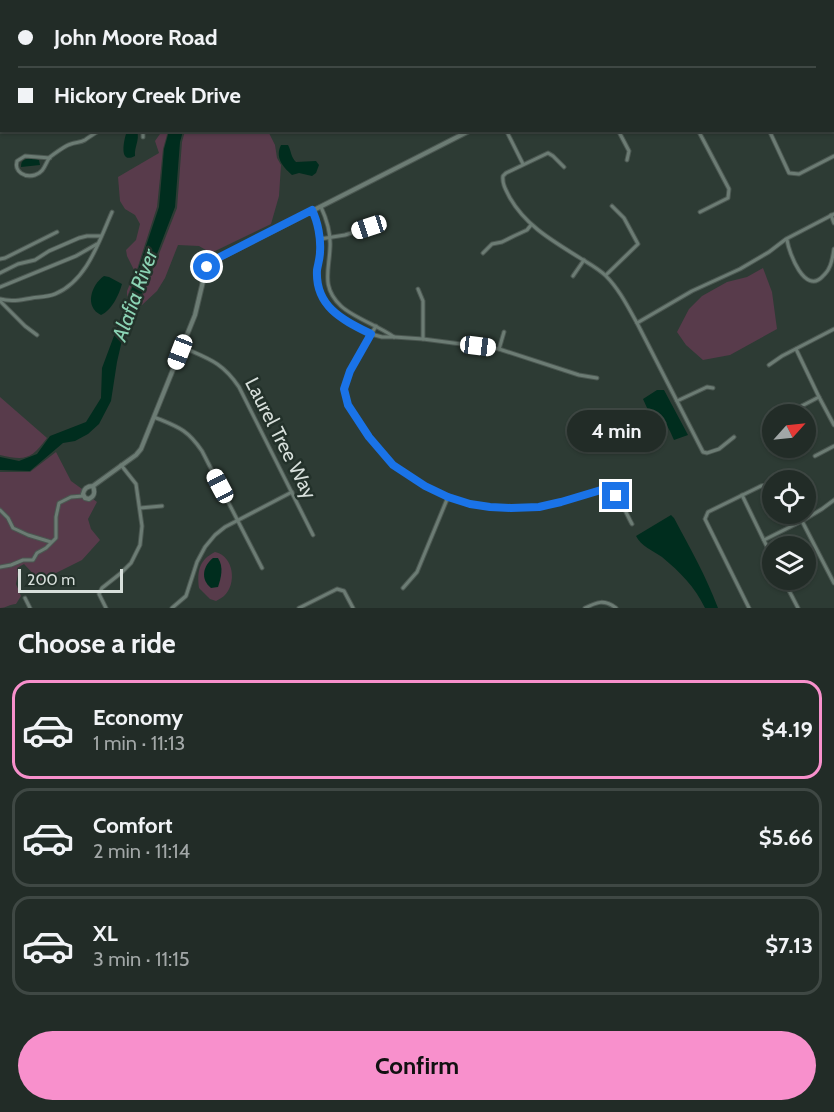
<!DOCTYPE html>
<html lang="en">
<head>
<meta charset="utf-8">
<style>
  body { margin:0; font-family:Cabin,sans-serif; background:#2e3833; color:#f1f3f6; height:100vh; display:flex; flex-direction:column; font-size:22px; white-space:nowrap }
  * { box-sizing:border-box; margin:0 }
  p { font-size:20px; color:#a2a7a7 }
  .icon { flex:none; width:33px; height:33px; fill:none; stroke:currentColor; stroke-width:2; stroke-linecap:round; stroke-linejoin:round }
  .map { position:relative; height:608px; overflow:hidden }
  .details { display:flex; flex-direction:column; background:#222c27; flex:1 }
  .details>* { flex:none }
  .top-card { position:absolute; left:0px; top:0px; width:834px; height:132px; box-shadow:0 2px 4px #0004,0 0 0 2px #3f4844; display:grid; align-content:center; height:132px; padding:0 18px; background:#222c27 }
  .needle { width:39px; rotate:63deg }
  .tools { position:absolute; left:762px; top:404px; display:grid; gap:12px }
  .tools a { display:grid; place-items:center; width:54px; height:54px; border-radius:50%; background:#222c27; box-shadow:0 2px 4px #0004,0 0 0 2px #3f4844; font-size:30px }
  .scale { position:absolute; left:18px; bottom:15px; width:105px; box-sizing:border-box; padding-left:6px; border:3px solid #d7dfdb; border-top:0; font-size:16px; line-height:21px; white-space:nowrap; color:#d7dfdb; -webkit-text-stroke:4px #23312a; paint-order:stroke }
  .end { position:absolute; width:27px; height:27px; margin:-14px; border:8px solid #1a73e8; background:#fff; box-shadow:0 0 0 3px #fff }
  .from { border-radius:50% }
  .bubble { position:absolute; height:42px; border-radius:21px; background:#222c27; box-shadow:0 2px 4px #0004,0 0 0 2px #3f4844; font-size:20px; font-weight:800; line-height:42px; text-align:center }
  .car { position:absolute; width:18px; height:36px; margin:-18px -9px; border-radius:8px; box-shadow:0 0 4px 2px #0007; background:linear-gradient(#fff 24%,#345 0 40%,#fff 0 76%,#345 0 86%,#fff 0) }
  .top-card b { display:flex; align-items:center; gap:21px; height:57px; font-size:22px }
  .top-card b+b { border-top:2px solid #3f4844 }
  .top-card i { width:15px; height:15px; background:#f1f3f6 }
  ul { padding:0; list-style:none }
  li { display:flex; align-items:center; gap:18px; height:99px; margin:0 12px 9px; padding:0 6px; border:3px solid #3f4844; border-radius:18px }
  li div { flex:1 }
  li b { display:block; font-size:22px }
  li em { font-style:normal; font-weight:800 }
  li.current { border-color:#f890cc }
  li>.icon { width:54px; height:54px; stroke-width:1.5 }
  h2 { padding:0 18px; font-size:27px; line-height:72px }
  .action { display:flex; gap:12px; margin-top:auto; padding:12px 18px }
  .action a { flex:1; height:69px; border-radius:36px; background:#f890cc; color:#111; font-size:24px; font-weight:800; line-height:69px; text-align:center }
  .map>svg:first-child { display:block }
  .green { fill:#583b4b }
  .water { fill:#002d1e }
  .lines { fill:none; stroke-linecap:round; stroke-linejoin:round }
  .minor-casing { stroke:#4b5751; stroke-width:5 }
  .tertiary-casing { stroke:#4b5751; stroke-width:6 }
  .minor { stroke:#6c7c74; stroke-width:3 }
  .tertiary { stroke:#6c7c74; stroke-width:4 }
  .route { stroke:#1a73e8; stroke-width:8 }
  .labels { text-anchor:middle; stroke-width:5; stroke-linejoin:round; paint-order:stroke }
  .street-label { font-size:20px; fill:#d7dfdb; stroke:#23312a }
  .water-label { font-size:21px; font-style:italic; fill:#8bd3b4; stroke:#23312a }
</style>
</head>
<body>
<div class="map">
<svg width="834" height="608" viewBox="0 0 834 608">
  <rect width="100%" height="100%" fill="#2d3b34"/>
  <g class="green">
    <path d="M361,0h139l-2,2h-136z"/>
    <path d="M162,131h6l-5,18 -6,58 -25,78 -5,12v-6l8,-19 -8,-16 -1,-6 10,-10 4,-16 -5,-9 -10,-6 -5,-8 -2,-24 41,-24 -4,-12z"/>
    <path d="M185,131h83l7,14 2,13 4,7 -2,31 -8,28 -60,29 -12,-7 -21,-1 -13,33 -8,13 -15,14h-3l38,-97 5,-66z"/>
    <path d="M763,268l9,24 5,37 -47,26 -27,5 -17,-15 -9,-13 12,-23 13,-13 25,-14 20,-5z"/>
    <path d="M0,397l47,41c-16,21 -21,23 -47,17z"/>
    <path d="M56,452l15,29 11,8 -1,5 2,5 6,2 4,-2 4,3 -9,17 3,10 9,11 -18,20 -42,21 -16,-17 -7,4 1,6 -2,10 5,12 -5,8c-6,0 -10,4 -16,4v-136h30z"/>
    <path d="M215,552c19,4 22,32 9,44 -2,2 -5,3 -8,5l-6,-2 -11,-11c-2,-17 0,-28 16,-36z"/>
  </g>
  <g class="water">
    <path d="M127,131h10c3,9 -3,16 -2,25 -17,9 -11,-17 -8,-25z"/>
    <path d="M169,131h14l-3,11 -5,65 -31,81 -21,48 -6,26 -6,39 -12,23 -11,10 -13,7 -12,2 -33,28 -30,-1v-13l19,4 18,-7 13,-18 36,-14 15,-24 1,-30 31,-83 26,-78 5,-58z"/>
    <path d="M281,145h7c3,5 3,13 8,17l20,-1 3,4 -3,8 -4,3 -13,-3 -7,2c-10,-9 -17,-18 -11,-30z"/>
    <path d="M33,158l6,2 1,5 -19,2c0,-8 4,-8 12,-9z"/>
    <path d="M104,276l5,1 13,7c-3,11 -11,27 -21,31 -17,-8 -10,-30 3,-39z"/>
    <path d="M657,390h7l24,45 -14,5c-5,-12 -8,-20 -22,-21l-9,-20z"/>
    <path d="M671,515l3,3c16,30 32,58 44,90h-13c-10,-21 -25,-36 -43,-51 -9,-6 -21,-11 -26,-21z"/>
    <path d="M213,558h5c6,9 3,20 0,29l-7,1c-11,-9 -8,-22 2,-30z"/>
  </g>
  <g class="lines">
    <defs>
      <g id="minor">
        <path d="M80,0l1,2"/>
        <path d="M513,0v2"/>
        <path d="M585,0l1,2"/>
        <path d="M650,2l3,-2"/>
        <path d="M796,2l3,-2"/>
        <path d="M832,40h2"/>
        <path d="M832,98l2,-1"/>
        <path d="M506,130l17,34"/>
        <path d="M618,130l11,21 -2,9"/>
        <path d="M698,130l31,59 -1,9 -28,14"/>
        <path d="M769,130l20,43 10,1 35,-18"/>
        <path d="M143,137v-7"/>
        <path d="M50,158l-25,-2 -8,5c-3,11 8,17 18,14 10,-3 10,-12 15,-18 4,-3 16,-12 21,-13 5,-2 9,-1 14,-4 6,-4 9,-7 16,-10"/>
        <path d="M564,167l-11,-11 -5,-3 -42,20 -3,3c-1,8 3,14 7,22 16,28 43,43 70,60 8,5 19,11 26,18 13,13 22,31 31,47l66,129 4,1 12,-4 15,-12"/>
        <path d="M321,207c6,13 10,27 9,41 -1,23 -9,39 11,58 13,12 38,20 53,31"/>
        <path d="M313,211l3,8 4,25 -3,26 2,18 8,17 7,8 8,6 29,15 11,3h12l29,2 76,10 80,26 18,3"/>
        <path d="M831,215l3,8"/>
        <path d="M320,239l25,-4 38,-12"/>
        <path d="M787,240c2,13 18,56 36,36 2,-2 5,-5 6,-8 3,-5 4,-13 5,-19"/>
        <path d="M483,253l9,-9 10,-2 12,-6 13,-6 4,-5"/>
        <path d="M0,259l5,-1 52,-26"/>
        <path d="M0,273l18,-9 17,-4 14,-9 30,-13 8,-2h14"/>
        <path d="M606,275l32,-31 -14,-26 -12,-12"/>
        <path d="M573,276l11,-16"/>
        <path d="M0,287l76,-31 21,-12"/>
        <path d="M418,289l5,12v38"/>
        <path d="M0,299c11,3 21,1 32,-1 7,-1 16,-1 23,-4 32,-13 44,-53 57,-82"/>
        <path d="M0,301l25,25 12,9"/>
        <path d="M637,323l55,-32 48,-22 29,-17 17,-13 48,-25"/>
        <path d="M376,326c-8,14 -33,51 -32,65 2,13 9,23 16,33 34,53 86,83 149,84 17,1 34,-1 50,-5 10,-3 36,-14 44,-12 3,0 11,3 13,5 5,4 12,21 16,28"/>
        <path d="M182,347c27,12 40,15 57,40l74,148"/>
        <path d="M499,349l5,-17"/>
        <path d="M796,349l23,48 15,28"/>
        <path d="M769,365l13,-9 52,-27"/>
        <path d="M677,401l30,-14 6,1"/>
        <path d="M792,411l27,-14"/>
        <path d="M154,417c24,10 33,12 48,34l60,117"/>
        <path d="M815,456l19,-10"/>
        <path d="M742,495l30,62"/>
        <path d="M140,508l22,-2"/>
        <path d="M0,510l8,8 5,10 15,7 23,7"/>
        <path d="M802,521l32,62"/>
        <path d="M764,540l38,-19 20,-12 12,-9"/>
        <path d="M0,567l11,-2 12,-5h10l4,-7 9,-5 10,-10v-21l3,-14 12,-6 12,-1"/>
        <path d="M783,579l15,29"/>
        <path d="M403,588l14,-16 31,-75"/>
        <path d="M25,598l5,10"/>
        <path d="M106,608l-7,-14 3,-6 19,-15 10,-10 9,-18 2,-19 -6,-42 -15,-19"/>
        <path d="M172,608l14,-12 11,-34 8,-15 10,-12 10,-8 67,-35"/>
        <path d="M299,608l38,-19 7,2 9,17"/>
        <path d="M585,608c12,-6 19,-9 31,0"/>
        <path d="M749,608l-44,-89 3,-7 53,-26 10,-2"/>
      </g>
      <g id="tertiary">
        <path d="M720,2l3,-2"/>
        <path d="M93,486c2,6 2,10 -4,13l-4,-1 -2,-4c1,-6 5,-8 10,-8l43,-31 5,-6 54,-134 10,-42 5,-10 261,-133"/>
      </g>
    </defs>
    <use href="#minor" class="minor-casing"/>
    <use href="#tertiary" class="tertiary-casing"/>
    <use href="#minor" class="minor"/>
    <use href="#tertiary" class="tertiary"/>
  </g>
  <g class="lines">
    <path class="route" d="M207,267l7,-7 98,-50c6,12 9,29 8,42 0,6 -2,12 -3,18 -2,37 26,50 54,64l-21,37 -6,18 4,16 21,32 24,28 32,21 23,11 22,7 20,3 21,1 28,-1 22,-5 40,-12 15,6"/>
  </g>
  <g class="labels">
    <g class="street-label">
      <text transform="translate(281 438) rotate(63)" y="7">Laurel Tree Way</text>
    </g>
    <g class="water-label">
      <text transform="translate(135 295) rotate(-70)" y="7">Alafia River</text>
    </g>
  </g>
</svg>
<div class="tools">
<a><svg class="needle" viewBox="-14 -14 28 28"><path d="M0-13l5 13h-10z" fill="#e53935"/><path d="M0 13l5-13h-10z" fill="#a2a7a7"/></svg></a>
<a><svg class="icon" aria-label="locate" viewBox="0 0 24 24"><circle cx="12" cy="12" r="6"/><path d="M12 2v4M12 18v4M2 12h4M18 12h4"/></svg></a>
<a><svg class="icon" aria-label="layers" viewBox="0 0 24 24"><path d="M12 4l9 5-9 5-9-5zM3 14l9 5 9-5"/></svg></a>
</div>
<div class="scale">200 m</div>
<i class="end from" style="left:207px;top:267px"></i>
<i class="end" style="left:616px;top:496px"></i>
<div class="bubble" style="left:567px;top:410px;width:99px">4 min</div>
<i class="car" style="left:369px;top:227px;rotate:252deg"></i>
<i class="car" style="left:478px;top:346px;rotate:97deg"></i>
<i class="car" style="left:180px;top:352px;rotate:201deg"></i>
<i class="car" style="left:220px;top:486px;rotate:332deg"></i>
<div class="top-card">
<b><i class="from"></i>John Moore Road</b>
<b><i></i>Hickory Creek Drive</b>
</div>
</div>
<section class="details">
<h2>Choose a ride</h2>
<ul>
<li class="current"><svg class="icon" aria-label="car" viewBox="0 0 24 24"><path d="M5 17H2v-5l4-1 3-4h7l3 4 3 1v5h-3M9 17h6M6 11h13"/><circle cx="7" cy="17" r="2"/><circle cx="17" cy="17" r="2"/></svg><div><b>Economy</b><p>1 min · 11:13</p></div><em>$4.19</em></li>
<li><svg class="icon" aria-label="car" viewBox="0 0 24 24"><path d="M5 17H2v-5l4-1 3-4h7l3 4 3 1v5h-3M9 17h6M6 11h13"/><circle cx="7" cy="17" r="2"/><circle cx="17" cy="17" r="2"/></svg><div><b>Comfort</b><p>2 min · 11:14</p></div><em>$5.66</em></li>
<li><svg class="icon" aria-label="car" viewBox="0 0 24 24"><path d="M5 17H2v-5l4-1 3-4h7l3 4 3 1v5h-3M9 17h6M6 11h13"/><circle cx="7" cy="17" r="2"/><circle cx="17" cy="17" r="2"/></svg><div><b>XL</b><p>3 min · 11:15</p></div><em>$7.13</em></li>
</ul>
<div class="action"><a>Confirm</a></div>
</section>
</body>
</html>
